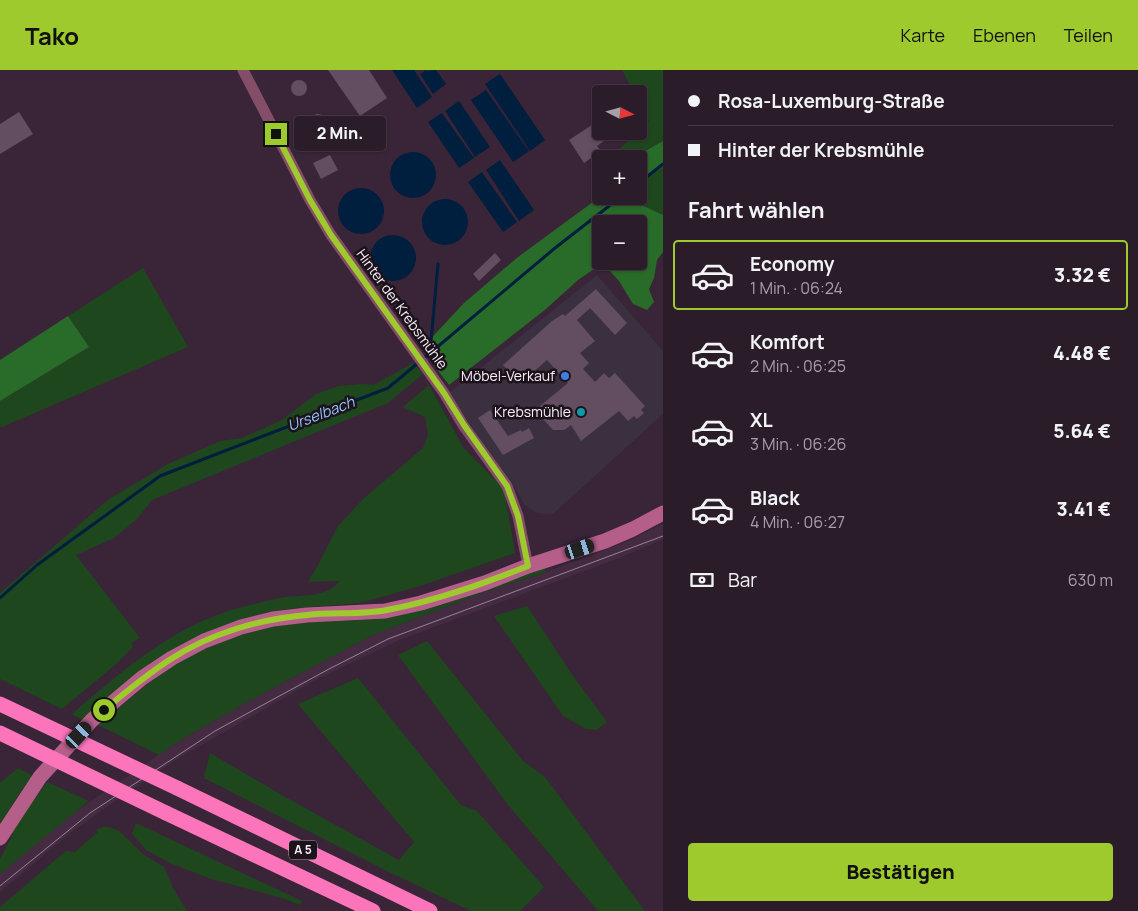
<!DOCTYPE html>
<html lang="de">
<head>
<meta charset="utf-8">
<style>
  body { margin:0; font-family:Manrope,sans-serif; background:#372935; color:#f1f3f6; height:100vh; display:flex; flex-direction:column; font-size:19px; white-space:nowrap }
  * { box-sizing:border-box; margin:0 }
  p { font-size:16px; color:#a6a1a8 }
  .icon { flex:none; width:28px; height:28px; fill:none; stroke:currentColor; stroke-width:2; stroke-linecap:round; stroke-linejoin:round }
  .map { position:relative; flex:1; overflow:hidden }
  .sheet { display:flex; flex-direction:column; background:#2b1c29; width:475px }
  .sheet>* { flex:none }
  .top-card { display:grid; align-content:center; height:110px; padding:0 25px; background:#2b1c29 }
  .needle { width:32px; rotate:96deg }
  .fabs { position:absolute; left:592px; top:15px; display:grid; gap:10px }
  .fabs a { display:grid; place-items:center; width:55px; height:55px; border-radius:5px; background:#2b1c29; box-shadow:0 1px 4px #0004,0 0 0 1px #473a46; font-size:25px }
  .end { position:absolute; width:22px; height:22px; margin:-11px; border:6px solid #9eca2e; background:#111; box-shadow:0 0 0 2px #111 }
  .from { border-radius:50% }
  .bubble { position:absolute; height:35px; border-radius:5px; background:#2b1c29; box-shadow:0 1px 4px #0004,0 0 0 1px #473a46; font-size:16px; font-weight:800; line-height:35px; text-align:center }
  .car { position:absolute; width:15px; height:30px; margin:-15px -8px; border-radius:6px; box-shadow:0 0 4px 1px #0007; background:linear-gradient(#222 24%,#8ab4d8 0 40%,#222 0 76%,#8ab4d8 0 86%,#222 0) }
  .top-card b { display:flex; align-items:center; gap:18px; height:48px; font-size:19px }
  .top-card b+b { border-top:1px solid #473a46 }
  .top-card i { width:12px; height:12px; background:#f1f3f6 }
  ul { padding:0; list-style:none }
  li { display:flex; align-items:center; gap:15px; height:70px; margin:0 10px 8px; padding:0 15px; border:2px solid transparent; border-radius:5px }
  li div { flex:1 }
  li b { display:block; font-size:19px }
  li em { font-style:normal; font-weight:800 }
  li.on { border-color:#9eca2e }
  li>.icon { width:45px; height:45px; stroke-width:1.5 }
  h2 { padding:0 25px; font-size:22px; line-height:60px }
  .pay { display:flex; align-items:center; gap:12px; height:55px; padding:0 25px; font-size:19px }
  .pay p { margin-inline-start:auto }
  .action { display:flex; gap:10px; margin-top:auto; padding:10px 25px }
  .action a { flex:1; height:58px; border-radius:5px; background:#9eca2e; color:#111; font-size:20px; font-weight:800; line-height:58px; text-align:center }
  header { display:flex; align-items:center; gap:30px; box-sizing:border-box; height:70px; padding:0 25px; background:#9eca2e; color:#111 }
  header strong { font-size:24px }
  nav { display:flex; gap:28px; margin-inline-start:auto; font-size:18px }
  main { display:flex; flex:1; min-height:0 }
  .map>svg:first-child { display:block }
  .commercial { fill:#3a3040 }
  .built { fill:#442b42 }
  .green { fill:#1f471e }
  .forest { fill:#296c29; fill-rule:evenodd }
  .water { fill:#001e3e }
  .lines { fill:none; stroke-linecap:round; stroke-linejoin:round }
  .stream { stroke:#001e3e; stroke-width:3 }
  .building { fill:#634d60 }
  .street { stroke:#854e68; stroke-width:11 }
  .secondary { stroke:#b55e8a; stroke-width:15 }
  .highway { stroke:#fc74ba; stroke-width:15 }
  .tram { stroke:#968695; stroke-width:1 }
  .highway-bridge { stroke:#fc74ba; stroke-width:15 }
  .route { stroke:#9eca2e; stroke-width:6 }
  .shop-dot { fill:#3f7fe0; stroke:#1b121a; stroke-width:2 }
  .culture-dot { fill:#0f9aa8; stroke:#1b121a; stroke-width:2 }
  .labels { text-anchor:middle; stroke-width:5; stroke-linejoin:round; paint-order:stroke }
  .shield { fill:#1b121a; stroke:#b8acb7; stroke-width:1 }
  .shield-label { font-size:12px; font-weight:bold; fill:#fbeefa }
  .street-label { font-size:14px; fill:#fbeefa; stroke:#1b121a }
  .poi-label { font-size:14px; fill:#fbeefa; stroke:#1b121a; text-anchor:end }
  .water-label { font-size:15px; font-style:italic; fill:#93c4f9; stroke:#1b121a }
</style>
</head>
<body>
<header>
<strong>Tako</strong>
<nav><a>Karte</a><a>Ebenen</a><a>Teilen</a></nav>
</header>
<main>
<div class="map">
<svg width="663" height="841" viewBox="0 0 663 841">
  <rect width="100%" height="100%" fill="#392537"/>
  <path class="commercial" d="M597,205l66,76v63l-110,100 -16,-1 -13,-9 -12,-22 -20,-25 -43,-64z"/>
  <path class="built" d="M663,454v15l-41,18 -225,84 -85,41 -130,74 -81,55 -32,23 -69,58v-18l71,-59 108,-74 68,-39 128,-68 110,-42 61,-20 85,-32z"/>
  <g class="green">
    <path d="M622,0h41v71l-32,18h-22l40,-38 -10,-20v-7h-4z"/>
    <path d="M663,97v48l-28,-13 -2,-6h6v-14z"/>
    <path d="M143,198l45,79 -186,80 -2,-1v-25l89,-54 -21,-31z"/>
    <path d="M413,293l10,11 -35,29 -236,97 -15,19 -23,19 -38,17 64,83 -9,5 2,4c-21,23 -47,41 -71,62l-62,-30v-86l109,-94 59,-35 52,-23 22,-3 40,-18 34,-26 22,-8 25,-2 11,1z"/>
    <path d="M429,315l34,62 41,42 11,64 -95,33 -60,17 -63,5 -29,4 -33,10 -151,99 -12,-7c48,-42 101,-87 163,-105 15,-4 30,-8 45,-11 22,-4 45,1 60,-17l-32,1 10,-17 20,-39 25,-27 60,-51 5,-13 -3,-18 -22,-10z"/>
    <path d="M545,498l1,4 -61,20 -110,42 -128,68 -68,39 -20,14 -61,-30 56,-46 23,-16 43,-22 44,-14 161,-17 20,-6z"/>
    <path d="M527,536l46,70 34,46 -11,8 -10,-1 -23,-13 -69,-100z"/>
    <path d="M427,571l96,120 22,16 100,134h-47l-90,-106 -110,-150z"/>
    <path d="M358,608l103,127 16,6 67,76 -24,24h-49l-82,-39 -185,-94 6,-25 77,45 112,62 15,-18 -116,-138z"/>
    <path d="M18,698l15,8 -10,12 -23,36v-41z"/>
    <path d="M47,712l42,19 -89,73v-15l13,-25 -3,-2z"/>
    <path d="M136,753l166,78 -2,4 -18,-7 -71,-19 -41,-16 -24,-13 -14,-16z"/>
    <path d="M103,757h7l9,4 24,23 21,13 9,21 14,23h-187v-4l66,-56 9,1 23,-20 -2,-2z"/>
  </g>
  <g class="forest">
    <path d="M663,71v26l-24,15v-23h-8z"/>
    <path d="M601,123v3h32l2,6 28,13v37l-6,8 -3,18 -5,11 5,13 -7,8 -14,-6 -14,-23 -10,-11 -15,-1 -16,11 -32,29 -97,76 -13,-17 -13,-21 41,-44 54,-46 79,-58zM601,154h38v37h-38z"/>
    <path d="M68,246l21,31 -89,54v-41z"/>
  </g>
  <g class="water">
    <path d="M392,0h22l18,27 -15,11z"/>
    <path d="M426,0l1,1 9,-1 10,14 -13,10 -13,-20z"/>
    <path d="M500,4l45,66 -15,11 -45,-67z"/>
    <path d="M486,20l43,61 -16,11 -42,-62z"/>
    <path d="M459,31l31,46 -15,10 -30,-46z"/>
    <path d="M442,43l32,45 -15,10 -31,-46z"/>
    <circle cx="413" cy="105" r="23"/>
    <path d="M500,90l34,50 -15,11 -33,-51z"/>
    <path d="M482,102l35,50 -14,10 -35,-50z"/>
    <circle cx="361" cy="141" r="23"/>
    <circle cx="445" cy="152" r="23"/>
    <circle cx="393" cy="188" r="23"/>
  </g>
  <g class="lines">
    <g class="stream">
      <path d="M639,113l24,-19"/>
      <path d="M430,282l8,-88"/>
      <path d="M423,289l132,-111 67,-52"/>
      <path d="M0,528l37,-33 123,-89 228,-88 30,-25"/>
    </g>
  </g>
  <g class="building">
    <path d="M328,0h41l18,28 -27,18z"/>
    <circle cx="299" cy="18" r="8"/>
    <path d="M19,42l14,22 -33,20v-30z"/>
    <path d="M601,42v19h17l-21,15 4,5 -17,12 -15,-23 26,-17 -3,-4z"/>
    <circle cx="318" cy="51" r="7"/>
    <path d="M330,85l8,15 -17,9 -8,-16z"/>
    <path d="M495,183l6,7 -22,21 -6,-7z"/>
    <path d="M596,219l31,34 -12,12 -25,-27 -13,12 18,21 -15,12 9,10 -6,6 12,13 9,-9 5,5 6,-5 30,33 -4,4 3,3 -7,6 -3,-3 -6,5 -9,-10 -38,30 -10,-16 -7,5h-11l-18,-20 33,-27 -21,-23 -27,24 -17,-19 49,-44 11,-7 2,2z"/>
    <path d="M490,340l18,26 13,-6 1,2 7,-4 5,10 -31,17 -25,-37z"/>
  </g>
  <g class="lines">
    <path class="street" d="M243,0l67,130 21,35 113,158 19,32 44,61 11,30 10,50"/>
    <path class="secondary" d="M0,768l40,-61 52,-57 50,-42 30,-20 32,-17 37,-14 32,-8 34,-4 78,-4 36,-8 64,-20 43,-17 77,-25 28,-12 30,-16"/>
    <g class="highway">
      <path d="M177,718l253,123"/>
      <path d="M166,743l207,98"/>
    </g>
    <path class="tram" d="M0,816l90,-73 125,-82 114,-62 59,-30 275,-103"/>
    <g class="highway-bridge">
      <path d="M0,634l177,84"/>
      <path d="M0,663l166,80"/>
    </g>
  </g>
  <g class="lines">
    <path class="route" d="M104,640c22,-18 43,-36 67,-51 40,-26 89,-40 136,-44 26,-3 54,0 80,-5 48,-9 95,-26 141,-44l-10,-50 -11,-30 -43,-61 -20,-32 -113,-158 -21,-35 -34,-66"/>
  </g>
  <circle class="shop-dot" cx="565" cy="306" r="5"/>
  <circle class="culture-dot" cx="581" cy="342" r="5"/>
  <g class="labels">
    <rect class="shield" x="289" y="770.5" width="28" height="19" rx="4"/>
    <g class="shield-label">
      <text x="303" y="784">A 5</text>
    </g>
    <g class="street-label">
      <text transform="translate(402 239) rotate(54)" y="5">Hinter der Krebsmühle</text>
    </g>
    <g class="poi-label">
      <text x="555" y="311">Möbel-Verkauf</text>
      <text x="571" y="347">Krebsmühle</text>
    </g>
    <g class="water-label">
      <text transform="translate(321 344) rotate(-21)" y="5">Urselbach</text>
    </g>
  </g>
</svg>
<div class="fabs">
<a><svg class="needle" viewBox="-14 -14 28 28"><path d="M0-13l5 13h-10z" fill="#e53935"/><path d="M0 13l5-13h-10z" fill="#a6a1a8"/></svg></a>
<a>+</a>
<a>−</a>
</div>
<i class="end from" style="left:104px;top:640px"></i>
<i class="end" style="left:276px;top:64px"></i>
<div class="bubble" style="left:294px;top:46px;width:92px">2 Min.</div>
<i class="car" style="left:580px;top:479px;rotate:72deg"></i>
<i class="car" style="left:79px;top:665px;rotate:43deg"></i>
</div>
<section class="sheet">
<div class="top-card">
<b><i class="from"></i>Rosa-Luxemburg-Straße</b>
<b><i></i>Hinter der Krebsmühle</b>
</div>
<h2>Fahrt wählen</h2>
<ul>
<li class="on"><svg class="icon" aria-label="car" viewBox="0 0 24 24"><path d="M5 17H2v-5l4-1 3-4h7l3 4 3 1v5h-3M9 17h6M6 11h13"/><circle cx="7" cy="17" r="2"/><circle cx="17" cy="17" r="2"/></svg><div><b>Economy</b><p>1 Min. · 06:24</p></div><em>3.32 €</em></li>
<li><svg class="icon" aria-label="car" viewBox="0 0 24 24"><path d="M5 17H2v-5l4-1 3-4h7l3 4 3 1v5h-3M9 17h6M6 11h13"/><circle cx="7" cy="17" r="2"/><circle cx="17" cy="17" r="2"/></svg><div><b>Komfort</b><p>2 Min. · 06:25</p></div><em>4.48 €</em></li>
<li><svg class="icon" aria-label="car" viewBox="0 0 24 24"><path d="M5 17H2v-5l4-1 3-4h7l3 4 3 1v5h-3M9 17h6M6 11h13"/><circle cx="7" cy="17" r="2"/><circle cx="17" cy="17" r="2"/></svg><div><b>XL</b><p>3 Min. · 06:26</p></div><em>5.64 €</em></li>
<li><svg class="icon" aria-label="car" viewBox="0 0 24 24"><path d="M5 17H2v-5l4-1 3-4h7l3 4 3 1v5h-3M9 17h6M6 11h13"/><circle cx="7" cy="17" r="2"/><circle cx="17" cy="17" r="2"/></svg><div><b>Black</b><p>4 Min. · 06:27</p></div><em>3.41 €</em></li>
</ul>
<div class="pay"><svg class="icon" aria-label="cash" viewBox="0 0 24 24"><path d="M3 7h18v10H3z"/><circle cx="12" cy="12" r="2"/></svg>Bar<p>630 m</p></div>
<div class="action"><a>Bestätigen</a></div>
</section>
</main>
</body>
</html>
